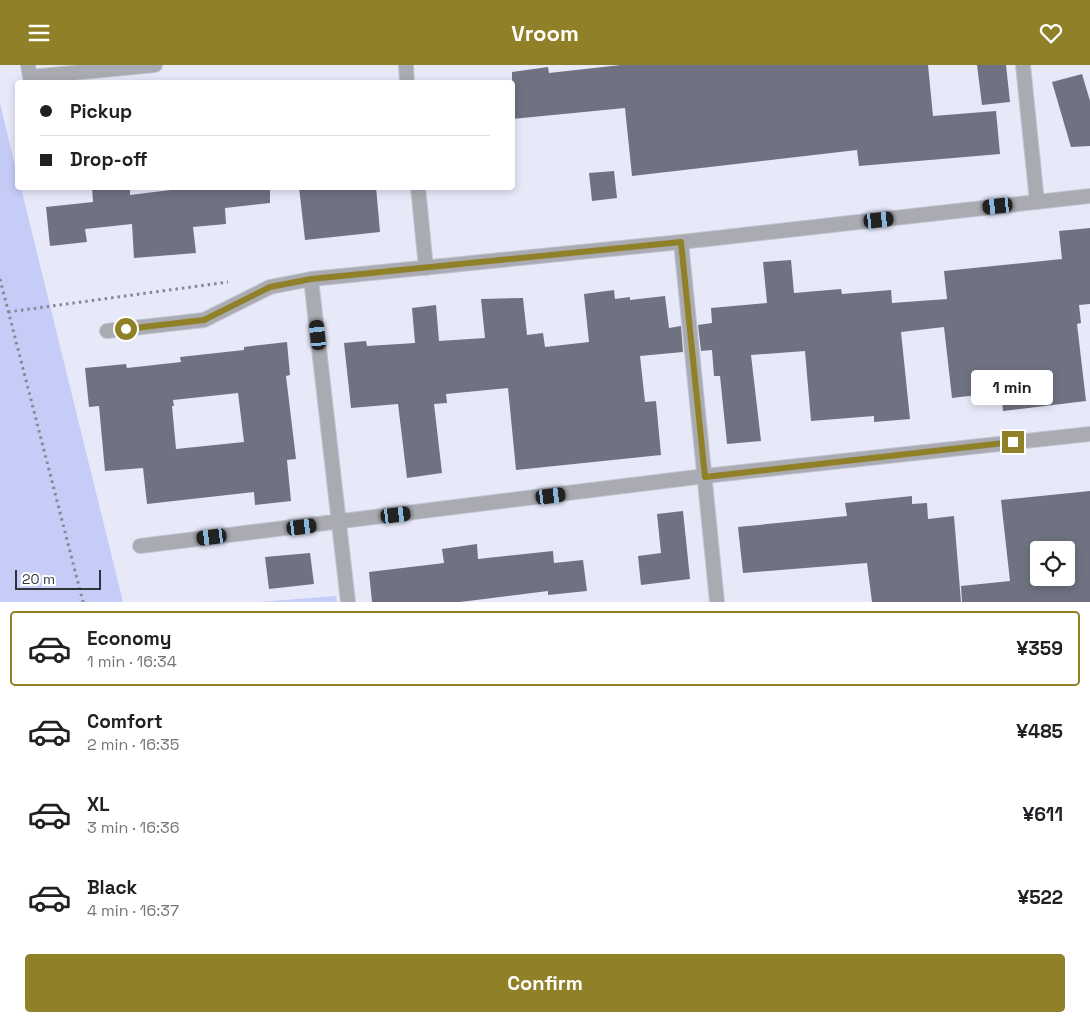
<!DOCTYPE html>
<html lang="en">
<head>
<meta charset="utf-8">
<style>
  body { margin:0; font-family:"Space Grotesk",sans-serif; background:#f6f6f6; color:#202124; height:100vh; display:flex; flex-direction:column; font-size:19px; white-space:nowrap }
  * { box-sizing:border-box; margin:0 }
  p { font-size:16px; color:#757577 }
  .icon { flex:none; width:28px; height:28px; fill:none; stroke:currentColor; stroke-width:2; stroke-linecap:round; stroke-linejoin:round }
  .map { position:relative; height:537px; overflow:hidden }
  .panel { display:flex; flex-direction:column; background:#fff; flex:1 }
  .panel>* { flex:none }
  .banner { position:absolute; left:15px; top:15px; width:500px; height:110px; border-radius:5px; box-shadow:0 2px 8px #0003; display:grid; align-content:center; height:110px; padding:0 25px; background:#fff }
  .buttons { position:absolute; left:1030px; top:476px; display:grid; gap:10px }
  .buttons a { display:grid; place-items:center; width:45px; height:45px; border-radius:5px; background:#fff; box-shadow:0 2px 8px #0003; font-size:25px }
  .scale { position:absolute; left:15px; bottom:12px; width:86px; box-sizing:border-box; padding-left:5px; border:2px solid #323339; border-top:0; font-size:14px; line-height:18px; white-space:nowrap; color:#323339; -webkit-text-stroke:4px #fff; paint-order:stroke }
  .end { position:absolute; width:22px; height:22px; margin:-11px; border:6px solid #908027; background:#fff; box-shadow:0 0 0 2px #fff }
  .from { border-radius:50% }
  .bubble { position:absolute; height:35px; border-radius:5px; background:#fff; box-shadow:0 2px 8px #0003; font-size:16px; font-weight:700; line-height:35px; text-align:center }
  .car { position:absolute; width:15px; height:30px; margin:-15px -8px; border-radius:6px; box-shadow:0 0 4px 1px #0007; background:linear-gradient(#222 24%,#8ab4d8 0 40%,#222 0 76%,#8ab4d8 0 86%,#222 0) }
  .banner b { display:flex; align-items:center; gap:18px; height:48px; font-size:19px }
  .banner b+b { border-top:1px solid #e0e0e0 }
  .banner i { width:12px; height:12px; background:#202124 }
  ul { padding:9px 0 0; list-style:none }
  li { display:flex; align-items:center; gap:15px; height:75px; margin:0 10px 8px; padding:0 15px; border:2px solid transparent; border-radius:5px }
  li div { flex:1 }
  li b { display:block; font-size:19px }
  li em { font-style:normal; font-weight:700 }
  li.current { border-color:#908027 }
  li>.icon { width:45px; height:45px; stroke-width:1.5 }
  .action { display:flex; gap:10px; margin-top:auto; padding:10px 25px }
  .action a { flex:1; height:58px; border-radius:5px; background:#908027; color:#fff; font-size:20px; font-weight:700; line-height:58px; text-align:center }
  header { display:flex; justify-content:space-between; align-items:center; height:65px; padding:0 25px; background:#908027; color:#fff; font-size:22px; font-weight:700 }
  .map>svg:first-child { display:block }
  .green { fill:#c6ccf8 }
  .building { fill:#6f7280; fill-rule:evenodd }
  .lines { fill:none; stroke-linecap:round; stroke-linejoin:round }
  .minor-casing { stroke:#c3c5d3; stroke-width:16 }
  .path { stroke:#868792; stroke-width:3; stroke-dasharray:2.5 4; stroke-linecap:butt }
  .minor { stroke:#aaabb2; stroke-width:14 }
  .route { stroke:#908027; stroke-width:6 }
</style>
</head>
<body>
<header><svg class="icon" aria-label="menu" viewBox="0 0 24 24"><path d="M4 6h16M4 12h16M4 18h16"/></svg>Vroom<svg class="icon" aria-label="heart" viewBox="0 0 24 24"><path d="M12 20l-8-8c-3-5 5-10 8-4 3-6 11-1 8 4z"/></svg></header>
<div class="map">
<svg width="1090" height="537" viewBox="0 0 1090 537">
  <rect width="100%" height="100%" fill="#e7e9f9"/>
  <g class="green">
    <path d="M0,38l17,71 1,13 3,1 102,414h-123z"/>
    <path d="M336,531l1,6h-78z"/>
  </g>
  <g class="building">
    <path d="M621,0h307l5,51 63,-5 4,43 -141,12 -2,-16 -225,26 -7,-68 -113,11v-47l36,-5 1,6z"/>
    <path d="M977,0h29l4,37 -28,3z"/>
    <path d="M1082,9l8,27v45l-19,1 -19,-65z"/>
    <path d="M614,106l3,27 -25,3 -3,-28z"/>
    <path d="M92,122h38v8l65,-8h75v16l-45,5 1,16 -33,3 3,26 -62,5 -2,-34 -47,5 2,13 -37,4 -4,-39 47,-5z"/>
    <path d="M299,122h77l4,45 -75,8z"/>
    <path d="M1090,163v76l-11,1 2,18 -4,1 9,77 -83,10 -2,-19 -49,6 -8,-71 -43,5 9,87 -36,3v-6l-63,5 -6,-70 -54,4 10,86 -34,3 -7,-68h-6l-2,-26 -11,1 -3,-26 14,-2 -1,-15 56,-5 -4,-41 28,-2 3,33 47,-4 1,5 49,-4 1,13 55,-4 -3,-28 118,-12 -3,-28z"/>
    <path d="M614,225l1,9 15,-2v3l35,-4 4,32 12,-2 2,26 -43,4 5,46 11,-1 5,54 -145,15 -8,-82 -62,6 1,9 -13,1 8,69 -35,5 -9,-74 -47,4 -7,-65 22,-2 1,5 48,-3 -3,-35 24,-3 3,36 46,-3 -4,-39 42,-1 4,37 16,-2 2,14 44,-5 -5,-48z"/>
    <path d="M287,277l3,33 -4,1 10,83 -9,1 4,41 -36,4 -1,-13 -107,12 -4,-36 -38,3 -6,-65 -10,1 -4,-39 41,-4 1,4 54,-6 -1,-5 64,-7v-3zM238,328l6,49 -68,7 -4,-43h2l-1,-6z"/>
    <path d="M1090,426v111h-128l-1,-16 49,-5 -9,-81zM1039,485h27v27h-27z"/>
    <path d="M912,431v8l15,-1 1,16 26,-3 7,86h-89l-5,-39 -124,10 -5,-46 109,-11 -2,-13z"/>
    <path d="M683,446l7,68 -49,6 -3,-29 23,-3 -4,-39z"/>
    <path d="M477,479l1,15 75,-8 1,12 29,-3 4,31 -39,4v-4l-88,11h-88l-3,-30 75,-9 -2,-14z"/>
    <path d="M310,488l4,31 -45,5 -4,-32z"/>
  </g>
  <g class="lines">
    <defs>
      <g id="minor">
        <path d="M28,0l2,12 125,-12"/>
        <path d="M406,0l1,18"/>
        <path d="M1023,0l14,137"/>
        <path d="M418,122l8,81"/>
        <path d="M681,177l36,360"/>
        <path d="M311,214l37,323"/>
        <path d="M107,266l97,-11 66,-33 41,-8 370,-37 409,-46"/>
        <path d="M140,481l565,-70 385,-42"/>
      </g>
    </defs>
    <use href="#minor" class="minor-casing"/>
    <g class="path">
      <path d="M0,214l83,323"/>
      <path d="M8,247l220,-30"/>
    </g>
    <use href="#minor" class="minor"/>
  </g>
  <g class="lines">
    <path class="route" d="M126,264l78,-9 66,-33 41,-8 370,-37 24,235 308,-35"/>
  </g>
</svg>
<div class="buttons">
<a><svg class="icon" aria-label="locate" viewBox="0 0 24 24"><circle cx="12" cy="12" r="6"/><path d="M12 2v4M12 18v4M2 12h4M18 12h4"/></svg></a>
</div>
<div class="scale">20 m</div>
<i class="end from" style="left:126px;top:264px"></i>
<i class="end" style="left:1013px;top:377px"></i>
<div class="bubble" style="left:971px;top:305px;width:82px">1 min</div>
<i class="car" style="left:998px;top:141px;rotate:264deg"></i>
<i class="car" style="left:879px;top:155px;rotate:84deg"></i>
<i class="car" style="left:318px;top:270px;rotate:354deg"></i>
<i class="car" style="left:551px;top:431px;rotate:83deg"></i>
<i class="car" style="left:396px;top:450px;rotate:83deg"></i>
<i class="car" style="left:302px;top:462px;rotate:83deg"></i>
<i class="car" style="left:212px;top:472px;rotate:263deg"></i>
<div class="banner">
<b><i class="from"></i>Pickup</b>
<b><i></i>Drop-off</b>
</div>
</div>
<section class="panel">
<ul>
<li class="current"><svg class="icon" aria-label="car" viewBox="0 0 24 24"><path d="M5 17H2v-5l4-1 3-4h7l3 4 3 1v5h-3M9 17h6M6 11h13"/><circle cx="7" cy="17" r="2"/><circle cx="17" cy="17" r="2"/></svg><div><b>Economy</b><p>1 min · 16:34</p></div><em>¥359</em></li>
<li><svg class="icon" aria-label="car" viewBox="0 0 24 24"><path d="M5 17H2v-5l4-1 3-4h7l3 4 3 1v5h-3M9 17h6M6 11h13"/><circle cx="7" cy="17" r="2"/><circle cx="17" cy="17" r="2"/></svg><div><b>Comfort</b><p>2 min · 16:35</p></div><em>¥485</em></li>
<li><svg class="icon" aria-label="car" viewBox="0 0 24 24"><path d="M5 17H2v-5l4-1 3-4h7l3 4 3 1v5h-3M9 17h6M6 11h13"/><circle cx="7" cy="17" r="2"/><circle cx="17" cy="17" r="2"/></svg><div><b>XL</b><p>3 min · 16:36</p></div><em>¥611</em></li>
<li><svg class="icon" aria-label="car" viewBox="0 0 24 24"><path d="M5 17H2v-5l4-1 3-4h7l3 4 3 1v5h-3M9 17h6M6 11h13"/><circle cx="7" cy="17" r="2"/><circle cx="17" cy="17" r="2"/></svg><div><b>Black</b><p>4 min · 16:37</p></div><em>¥522</em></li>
</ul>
<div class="action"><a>Confirm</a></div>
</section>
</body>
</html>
